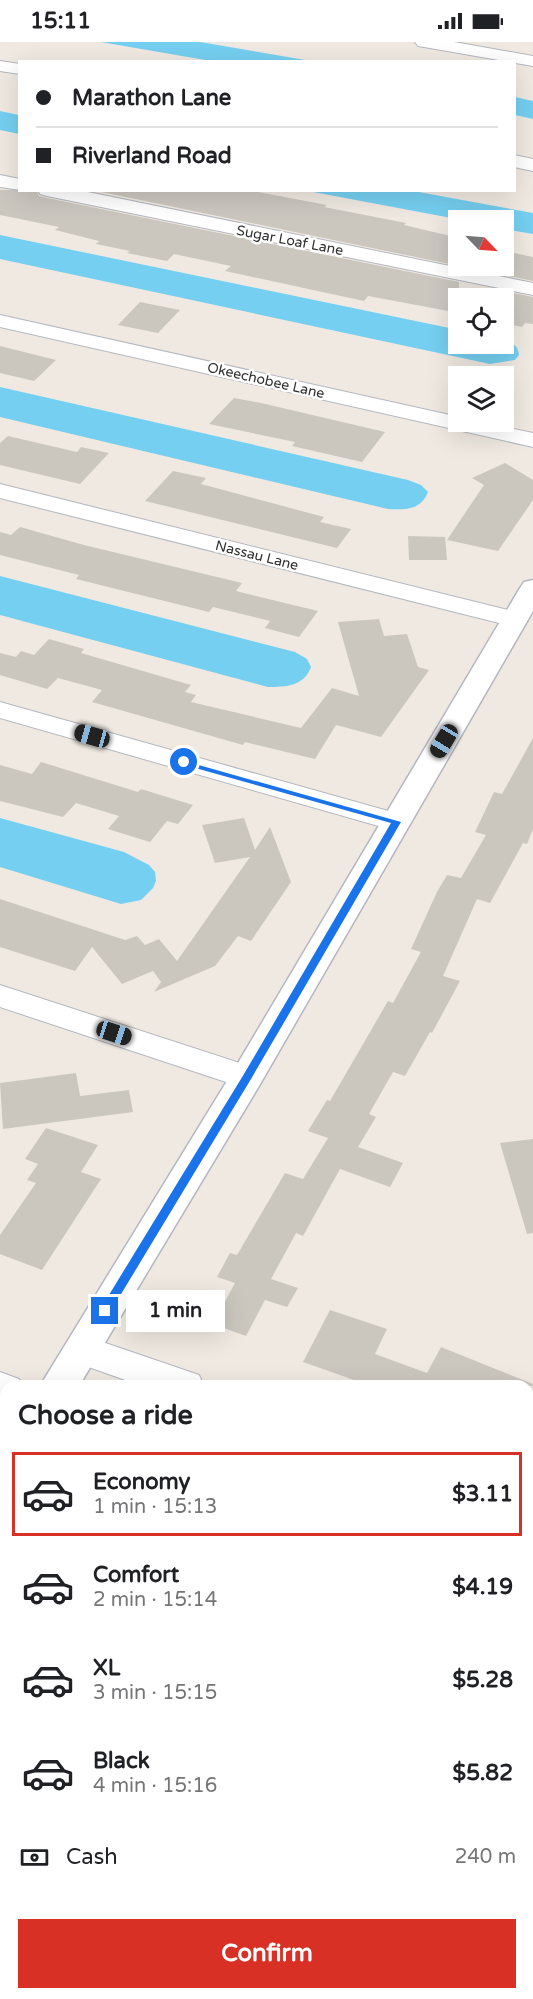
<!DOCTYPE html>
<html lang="en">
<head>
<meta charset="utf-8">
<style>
  body { margin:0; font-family:"Varela Round",sans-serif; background:#f6f6f6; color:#202124; height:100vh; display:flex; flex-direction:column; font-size:22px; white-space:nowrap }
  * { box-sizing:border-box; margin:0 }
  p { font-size:20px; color:#757577 }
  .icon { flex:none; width:33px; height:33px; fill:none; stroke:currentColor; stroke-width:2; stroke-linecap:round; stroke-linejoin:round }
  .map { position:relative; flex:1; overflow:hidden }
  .sheet { position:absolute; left:0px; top:1338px; width:534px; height:620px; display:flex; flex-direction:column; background:#fff; border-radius:18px 18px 0 0; box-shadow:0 6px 24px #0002 }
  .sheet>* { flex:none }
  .hud { position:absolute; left:18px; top:18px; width:498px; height:132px; border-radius:0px; box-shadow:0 6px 24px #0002; display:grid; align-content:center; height:132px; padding:0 18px; background:#fff }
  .needle { width:39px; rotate:115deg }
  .tools { position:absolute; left:448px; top:168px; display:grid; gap:12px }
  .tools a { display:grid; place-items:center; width:66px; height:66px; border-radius:0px; background:#fff; box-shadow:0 6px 24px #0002; font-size:30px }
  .end { position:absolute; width:27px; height:27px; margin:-14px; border:8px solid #1a73e8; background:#fff; box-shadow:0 0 0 3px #fff }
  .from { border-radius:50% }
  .bubble { position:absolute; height:42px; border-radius:0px; background:#fff; box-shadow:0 6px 24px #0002; font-size:20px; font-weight:700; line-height:42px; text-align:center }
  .car { position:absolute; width:18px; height:36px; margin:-18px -9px; border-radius:8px; box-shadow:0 0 4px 2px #0007; background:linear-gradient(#222 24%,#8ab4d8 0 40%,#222 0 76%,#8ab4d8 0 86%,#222 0) }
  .hud b { display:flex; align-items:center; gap:21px; height:57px; font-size:22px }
  .hud b+b { border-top:2px solid #e0e0e0 }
  .hud i { width:15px; height:15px; background:#202124 }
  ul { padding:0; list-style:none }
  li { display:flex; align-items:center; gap:18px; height:84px; margin:0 12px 9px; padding:0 6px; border:3px solid transparent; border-radius:0px }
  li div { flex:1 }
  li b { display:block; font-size:22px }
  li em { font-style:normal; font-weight:700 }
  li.on { border-color:#d93025 }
  li>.icon { width:54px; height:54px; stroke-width:1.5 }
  h2 { padding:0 18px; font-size:27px; line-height:72px }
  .pay { display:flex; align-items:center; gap:15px; height:66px; padding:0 18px; font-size:22px }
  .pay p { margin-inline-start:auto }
  .action { display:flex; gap:12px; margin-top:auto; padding:12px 18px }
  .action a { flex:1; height:69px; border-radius:0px; background:#d93025; color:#fff; font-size:24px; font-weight:700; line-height:69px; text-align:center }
  .status { display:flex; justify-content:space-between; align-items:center; height:42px; padding:0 30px; background:#fff; direction:ltr }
  .status svg { height:16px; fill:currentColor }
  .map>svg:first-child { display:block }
  .water { fill:#75cff0 }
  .building { fill:#cbc7bf }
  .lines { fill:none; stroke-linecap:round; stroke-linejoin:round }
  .minor-casing { stroke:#b4b7c1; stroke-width:2 }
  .tertiary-casing { stroke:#b4b7c1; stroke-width:3 }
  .minor { fill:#fff; fill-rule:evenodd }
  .tertiary { fill:#fff; fill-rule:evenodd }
  .route { fill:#1a73e8 }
  .labels { text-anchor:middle; stroke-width:5; stroke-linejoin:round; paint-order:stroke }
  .far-street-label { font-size:14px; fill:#2e2e2e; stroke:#fff }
</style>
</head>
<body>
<div class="status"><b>15:11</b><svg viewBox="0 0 49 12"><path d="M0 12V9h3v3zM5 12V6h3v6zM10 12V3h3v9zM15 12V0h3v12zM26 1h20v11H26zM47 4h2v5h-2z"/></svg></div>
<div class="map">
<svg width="533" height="1957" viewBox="0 0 533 1957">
  <rect width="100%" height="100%" fill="#efe9e1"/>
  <g class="water">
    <path d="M101,0h99l111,19h-100z"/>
    <path d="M515,55l18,4v18l-18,-4z"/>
    <path d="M0,69l19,4v19l-19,-4z"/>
    <path d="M308,149h105l120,22v21l-29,-5v-9h-42z"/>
    <path d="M0,193l459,95v14h45v-4c9,3 14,5 15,15l-4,5 -25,4 -490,-105z"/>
    <path d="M0,345l408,93 13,5 7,7c-7,18 -23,18 -40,17l-388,-92z"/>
    <path d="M0,534l295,76 12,7 4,8c-7,19 -25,20 -43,20l-268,-72z"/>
    <path d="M0,776l124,34 25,13 6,7 1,9 -3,7 -12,12 -20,4 -121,-37z"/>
  </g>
  <g class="building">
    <path d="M0,148h36l3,6 8,2 412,84v31l-91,-17 -4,5 -139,-30 6,-5 -57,-12 -7,7 -40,-8 3,-2 -34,-7 3,-3 -44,-11 4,-3 -59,-12z"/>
    <path d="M92,148h155l80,15 -3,2 82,16 -2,2 55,13v28z"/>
    <path d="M504,209l29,6v24l-29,-6z"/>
    <path d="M504,249l29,6v27l-8,-1 -3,4 -18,-4z"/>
    <path d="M140,260l40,8 -22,23 -40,-8z"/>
    <path d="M0,304l56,14 -22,21 -34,-8z"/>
    <path d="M234,356l27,5 124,29 -23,30 -70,-16 3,-4 -86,-18z"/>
    <path d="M8,394l69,16 4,-5 28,6 -29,31 -80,-19v-22z"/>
    <path d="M505,421l28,17v20l-35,51 -51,-11 37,-55 -12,-7z"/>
    <path d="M173,429l33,7 -5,6 123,33 -4,5 31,7 -14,19 -192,-47z"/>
    <path d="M20,485l64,18 158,38 -6,8 82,20 -19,26 -34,-9 5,-7 -57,-14 -4,5 -133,-33 3,-4 -79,-20v-23l11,3z"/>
    <path d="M408,494l37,1 2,23h-38z"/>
    <path d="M379,577l5,17 23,-2 11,33 11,3 -48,67 -45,-12 -21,34 -70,-17 -2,3 -151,-43 10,-12 -44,-12 -11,11 -47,-14v-22l16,4 5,-6 13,4 15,-16 35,10 -3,4 110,32 -6,7 11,3 -5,7 110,26 31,-40 27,8 -21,-74z"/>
    <path d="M533,696v91l-6,15 -4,-1 -33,60 -13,-4 -34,77 17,5 -28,52 -2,-1 -25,44 -12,-4 -24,42 7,3 -18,30 45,16 -13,24 -50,-18 -37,67 -7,-3 -25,46 27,9 -11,19 -22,-7 -19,36 -33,-12 22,-41 -18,-6 13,-24 7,2 48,-82 18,6 25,-41 -20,-7 19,-31 3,1 58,-100 5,2 28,-51 -10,-3 26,-57 10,-17 14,3 25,-43 -11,-3 19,-40 8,2z"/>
    <path d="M41,720l97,30 3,-3 52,16 -15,19 -11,-3 -17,21 -42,-13 11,-13 -43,-13 -13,14 -63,-16v-36l32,9z"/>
    <path d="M244,776l11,32 15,-23 21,55 -40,59 -13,-5 -23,30 -61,26 7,-10 -8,-11 -31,13 -30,-37 -17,24 -75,-24v-48l125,41 12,-4 8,9 14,-6 18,22 73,-104 -35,6 -13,-38z"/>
    <path d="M76,1031l4,23 49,-6 4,22 -130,17 -3,-46z"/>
    <path d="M46,1086l52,17 -17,27 20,7 -59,91 -42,-16v-19l36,-52 -9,-3 11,-16 -13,-5z"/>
    <path d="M533,1097v94l-6,1 -27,-91z"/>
    <path d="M330,1268l57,19 -12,25 52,19 14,-26 92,37v2h-162l-68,-24z"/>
  </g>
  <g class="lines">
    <defs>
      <g id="minor">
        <path d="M415,0h39l79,14v10l-109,-19 -6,-1z"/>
        <path d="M0,19l20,3v10l-20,-3z"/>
        <path d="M514,113l19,4v12l-19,-4z"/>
        <path d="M0,133l20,4 1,11 -21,-3z"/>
        <path d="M38,148h40l455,93v12l-486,-99 -7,-2z"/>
        <path d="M0,273l459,102v5h22l52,11v14l-533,-120z"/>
        <path d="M0,442l524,130 4,5 -4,5 -9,3 -515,-129z"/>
        <path d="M0,660l406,114 4,6 -4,6 -10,3 -396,-113z"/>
        <path d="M0,943l258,84 5,8 -5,8 -11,4 -247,-82z"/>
        <path d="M82,1293l117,40 5,11h-62l-73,-26 -5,-10 5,-10z"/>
        <path d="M0,1330l19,7 3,7h-16v19l-6,-2z"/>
        <path d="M528,1446l5,2v34l-5,-2z"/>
        <path d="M0,1635l6,2v38l-6,-2z"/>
        <path d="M528,1847l5,2v44l-5,-2z"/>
      </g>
      <g id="tertiary">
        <path d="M533,538v31l-274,475 -180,300h-39l195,-318 285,-480 4,-6z"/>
        <path d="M6,1416v43l-6,2v-43z"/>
      </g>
    </defs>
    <use href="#minor" class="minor-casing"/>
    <use href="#tertiary" class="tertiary-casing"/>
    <use href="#minor" class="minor"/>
    <use href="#tertiary" class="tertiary"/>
  </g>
  <path class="route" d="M181,718l220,62 -150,257 -142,235h-8v-6l143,-234 147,-251 -210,-59z"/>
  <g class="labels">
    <g class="far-street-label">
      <text transform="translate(290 198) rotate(11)" y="5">Sugar Loaf Lane</text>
      <text transform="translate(266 338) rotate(13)" y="5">Okeechobee Lane</text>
      <text transform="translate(257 513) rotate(14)" y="5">Nassau Lane</text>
    </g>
  </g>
</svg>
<div class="tools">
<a><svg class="needle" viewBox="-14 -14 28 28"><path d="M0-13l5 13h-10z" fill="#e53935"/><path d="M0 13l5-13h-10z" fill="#757577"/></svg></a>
<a><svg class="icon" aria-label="locate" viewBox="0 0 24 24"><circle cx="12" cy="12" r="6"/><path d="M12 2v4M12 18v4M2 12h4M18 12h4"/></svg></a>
<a><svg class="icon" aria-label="layers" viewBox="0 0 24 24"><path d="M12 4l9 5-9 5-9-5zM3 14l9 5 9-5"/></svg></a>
</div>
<i class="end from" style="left:184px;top:720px"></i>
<i class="end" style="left:105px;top:1269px"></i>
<div class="bubble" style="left:126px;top:1248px;width:99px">1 min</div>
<i class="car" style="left:92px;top:694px;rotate:286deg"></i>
<i class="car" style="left:444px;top:699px;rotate:211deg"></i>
<i class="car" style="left:114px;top:991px;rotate:108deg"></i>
<div class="hud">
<b><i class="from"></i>Marathon Lane</b>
<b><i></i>Riverland Road</b>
</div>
<section class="sheet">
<h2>Choose a ride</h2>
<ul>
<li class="on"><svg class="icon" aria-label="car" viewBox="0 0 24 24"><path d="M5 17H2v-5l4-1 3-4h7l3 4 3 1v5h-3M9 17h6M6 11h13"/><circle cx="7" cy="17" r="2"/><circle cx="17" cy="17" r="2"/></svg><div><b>Economy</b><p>1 min · 15:13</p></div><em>$3.11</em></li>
<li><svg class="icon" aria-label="car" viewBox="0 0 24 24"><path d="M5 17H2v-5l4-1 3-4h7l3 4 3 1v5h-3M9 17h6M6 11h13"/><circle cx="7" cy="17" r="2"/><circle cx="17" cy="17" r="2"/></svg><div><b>Comfort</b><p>2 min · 15:14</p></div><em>$4.19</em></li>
<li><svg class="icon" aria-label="car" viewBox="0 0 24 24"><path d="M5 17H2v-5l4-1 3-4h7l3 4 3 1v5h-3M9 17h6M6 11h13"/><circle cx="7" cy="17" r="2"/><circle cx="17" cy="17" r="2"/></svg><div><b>XL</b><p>3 min · 15:15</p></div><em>$5.28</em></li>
<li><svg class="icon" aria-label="car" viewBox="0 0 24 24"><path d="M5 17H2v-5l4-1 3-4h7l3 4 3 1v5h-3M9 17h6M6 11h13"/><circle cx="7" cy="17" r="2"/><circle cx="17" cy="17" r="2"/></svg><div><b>Black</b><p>4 min · 15:16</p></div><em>$5.82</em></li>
</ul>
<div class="pay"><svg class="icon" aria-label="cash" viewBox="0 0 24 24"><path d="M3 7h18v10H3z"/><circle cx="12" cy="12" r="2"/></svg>Cash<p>240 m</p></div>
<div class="action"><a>Confirm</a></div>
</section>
</div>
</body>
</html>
